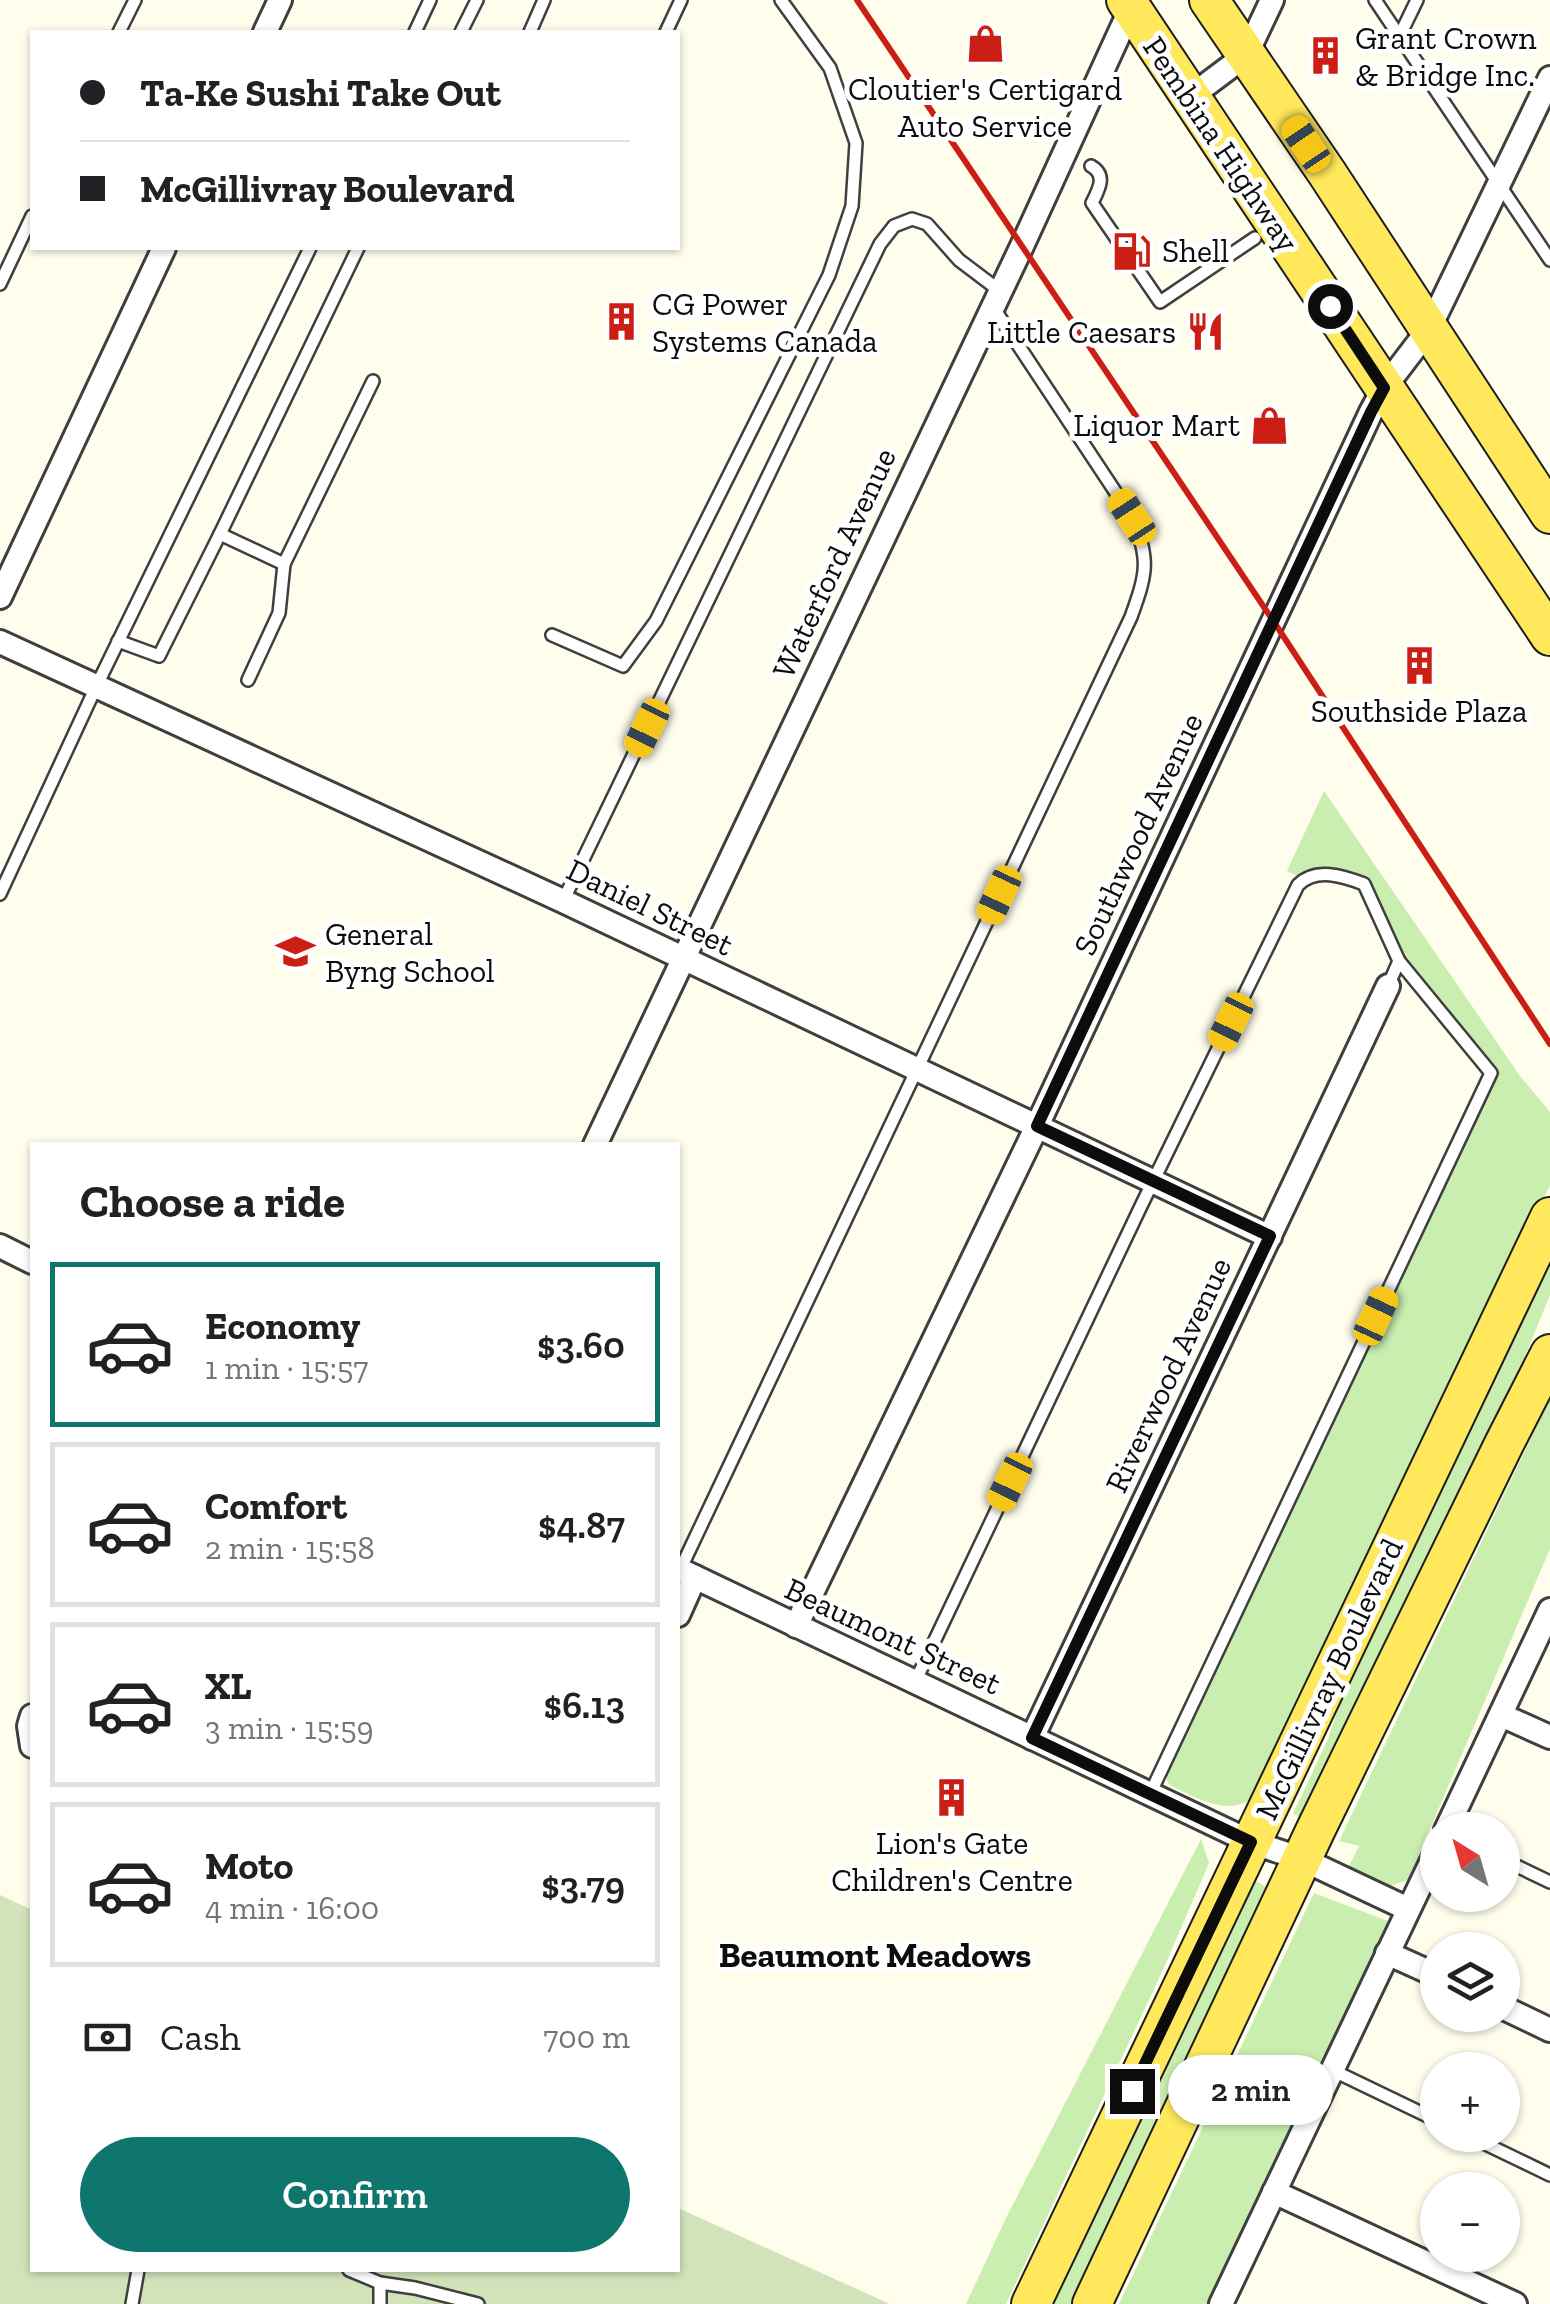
<!DOCTYPE html>
<html lang="en">
<head>
<meta charset="utf-8">
<style>
  body { margin:0; font-family:"Zilla Slab",serif; background:#f2f2f2; color:#202124; height:100vh; display:flex; flex-direction:column; font-size:38px; white-space:nowrap }
  * { box-sizing:border-box; margin:0 }
  p { font-size:32px; color:#757577 }
  .icon { flex:none; width:55px; height:55px; fill:none; stroke:currentColor; stroke-width:2; stroke-linecap:round; stroke-linejoin:round }
  .map { position:relative; flex:1; overflow:hidden }
  .details { position:absolute; left:30px; top:1142px; width:650px; height:1130px; display:flex; flex-direction:column; background:#fff; border-radius:0px; box-shadow:0 2px 8px #0004 }
  .details>* { flex:none }
  .hud { position:absolute; left:30px; top:30px; width:650px; height:220px; border-radius:0px; box-shadow:0 2px 8px #0004; display:grid; align-content:center; height:220px; padding:0 50px; background:#fff }
  .needle { width:65px; rotate:323deg }
  .buttons { position:absolute; left:1420px; top:1812px; display:grid; gap:20px }
  .buttons a { display:grid; place-items:center; width:100px; height:100px; border-radius:50%; background:#fff; box-shadow:0 2px 8px #0004; font-size:50px }
  .end { position:absolute; width:45px; height:45px; margin:-22px; border:12px solid #0c0c0c; background:#fff; box-shadow:0 0 0 5px #fff }
  .from { border-radius:50% }
  .bubble { position:absolute; height:70px; border-radius:35px; background:#fff; box-shadow:0 2px 8px #0004; font-size:32px; font-weight:600; line-height:70px; text-align:center }
  .car { position:absolute; width:30px; height:60px; margin:-30px -15px; border-radius:12px; box-shadow:0 0 8px 2px #0007; background:linear-gradient(#f5c518 24%,#345 0 40%,#f5c518 0 76%,#345 0 86%,#f5c518 0) }
  .hud b { display:flex; align-items:center; gap:35px; height:95px; font-size:38px }
  .hud b+b { border-top:2px solid #e0e0e0 }
  .hud i { width:25px; height:25px; background:#202124 }
  ul { padding:0; list-style:none }
  li { display:flex; align-items:center; gap:30px; height:165px; margin:0 20px 15px; padding:0 30px; border:5px solid #e0e0e0; border-radius:0px }
  li div { flex:1 }
  li b { display:block; font-size:38px }
  li em { font-style:normal; font-weight:600 }
  li.active { border-color:#0f766e }
  li>.icon { width:90px; height:90px; stroke-width:1.5 }
  h2 { padding:0 50px; font-size:45px; line-height:120px }
  .pay { display:flex; align-items:center; gap:25px; height:110px; padding:0 50px; font-size:38px }
  .pay p { margin-inline-start:auto }
  .primary-button { display:flex; gap:20px; margin-top:auto; padding:20px 50px }
  .primary-button a { flex:1; height:115px; border-radius:60px; background:#0f766e; color:#fff; font-size:40px; font-weight:600; line-height:115px; text-align:center }
  .map>svg:first-child { display:block }
  .green { fill:#caeeb0 }
  .cemetery { fill:#d2e3ba }
  .lines { fill:none; stroke-linecap:round; stroke-linejoin:round }
  .service-casing { stroke:#3f3f3f; stroke-width:16 }
  .minor-casing { stroke:#3f3f3f; stroke-width:28 }
  .primary-casing { stroke:#1d1d1d; stroke-width:42 }
  .service { stroke:#fff; stroke-width:11 }
  .minor { stroke:#fff; stroke-width:22 }
  .primary { stroke:#ffe85b; stroke-width:38 }
  .rail { stroke:#cb1f15; stroke-width:6 }
  .route { stroke:#0c0c0c; stroke-width:12 }
  .labels { text-anchor:middle; stroke-width:10; stroke-linejoin:round; paint-order:stroke }
  .poi-label { font-size:32px; fill:#0c0c0c; stroke:#fff; text-anchor:start }
  .street-label { font-size:32px; fill:#0c0c0c; stroke:#fff }
  .neighbourhood-label { font-size:35px; font-weight:bold; fill:#0c0c0c; stroke:#fff }
</style>
</head>
<body>
<div class="map">
<svg width="1550" height="2304" viewBox="0 0 1550 2304">
  <rect width="100%" height="100%" fill="#fffdeb"/>
  <g class="green">
    <path d="M1324,791l196,285 30,36v74l-10,18 -285,593c-29,20 -55,2 -84,-11l-4,-5v-6l324,-701 -92,-113 -35,-77 -29,-11 -32,6 -16,-8z"/>
    <path d="M1550,1248v47l-49,120 -195,404 -13,-5 35,-75 18,-54z"/>
    <path d="M1550,1398v151l-142,331 -24,8 -35,-22 10,-20 -20,-5z"/>
    <path d="M1201,1839l8,24 -47,109 -156,332h-40l40,-86z"/>
    <path d="M1253,1880l12,6 -1,4 -58,126 -32,88 -94,200h-34z"/>
    <path d="M1314,1893l79,30 -183,381h-91z"/>
  </g>
  <path class="cemetery" d="M0,1895l32,15v360h646v-62l212,96h-890z"/>
  <g class="lines">
    <defs>
      <g id="service">
        <path d="M1375,0l175,260"/>
        <path d="M119,32l16,-32"/>
        <path d="M415,32l15,-32"/>
        <path d="M461,32l16,-32"/>
        <path d="M530,32l14,-32"/>
        <path d="M666,32l15,-32"/>
        <path d="M1399,37l18,-37"/>
        <path d="M1091,166c16,9 8,23 1,37l68,99 95,-64"/>
        <path d="M0,284l32,-68"/>
        <path d="M220,534l64,30 89,-183"/>
        <path d="M552,635l71,31 33,-45 173,-346 23,-69 4,-63 -26,-75 -49,-68"/>
        <path d="M118,641l41,15 61,-122 138,-286"/>
        <path d="M248,680l31,-67 5,-49"/>
        <path d="M0,894l96,-207 214,-439"/>
        <path d="M563,901l317,-657 14,-18 18,-7 15,5 32,36 41,31"/>
        <path d="M680,1570l451,-953c15,-42 20,-57 1,-100l-139,-210"/>
        <path d="M915,1682l226,-476 157,-321c18,-18 45,-9 66,-1l35,77"/>
        <path d="M1150,1794l341,-721 -92,-112 -11,25"/>
        <path d="M1502,1859l48,23"/>
        <path d="M1332,2070l106,51"/>
        <path d="M1467,2135l83,40"/>
        <path d="M349,2270l31,13 35,5 63,16"/>
        <path d="M380,2283v21"/>
        <path d="M132,2304l6,-34"/>
      </g>
      <g id="minor">
        <path d="M265,32l15,-32"/>
        <path d="M1190,97l56,-42 26,-55"/>
        <path d="M0,597l164,-349"/>
        <path d="M0,642l563,259 707,336"/>
        <path d="M595,1145l427,-899 109,-238"/>
        <path d="M0,1246l32,16"/>
        <path d="M678,1569l573,273 51,17 106,50"/>
        <path d="M678,1615l17,-38"/>
        <path d="M796,1626l241,-500 334,-714 13,-24 45,-59 121,-251"/>
        <path d="M1501,1715l49,22"/>
        <path d="M32,1716l-3,10 3,20"/>
        <path d="M1032,1738l356,-752"/>
        <path d="M1446,1830l104,-220"/>
        <path d="M1387,1953l51,23"/>
        <path d="M1502,2007l48,23"/>
        <path d="M1274,2192l241,112"/>
        <path d="M1221,2304l217,-456"/>
      </g>
      <g id="primary">
        <path d="M1126,0l424,636"/>
        <path d="M1209,0l118,173 223,341"/>
        <path d="M1031,2304l519,-1087"/>
        <path d="M1092,2304l224,-475 188,-385 46,-90"/>
      </g>
    </defs>
    <use href="#service" class="service-casing"/>
    <use href="#minor" class="minor-casing"/>
    <use href="#primary" class="primary-casing"/>
    <use href="#service" class="service"/>
    <use href="#minor" class="minor"/>
    <use href="#primary" class="primary"/>
    <path class="rail" d="M857,0l417,622 276,422"/>
  </g>
  <g class="lines">
    <path class="route" d="M1132,2091l119,-249 -219,-104 238,-502 -233,-110 334,-714 13,-24 -54,-82"/>
  </g>
  <defs>
    <symbol id="shop-bare" viewBox="-9 -9 18 18"><path d="M-5-2.5h2.3a2.7 3.5 0 0 1 5.4 0H5L5.5 6h-11ZM-1.5-2.5h3a1.5 2.3 0 0 0-3 0Z" fill="#cb1f15" stroke="#fff" stroke-width="2.5" paint-order="stroke"/></symbol>
    <symbol id="building-bare" viewBox="-9 -9 18 18"><path d="M-4-6H4V6H1V3H-1V6H-4ZM-2.5-4.3h1.7v1.8h-1.7ZM.8-4.3h1.7v1.8H.8ZM-2.5-1h1.7V.8h-1.7ZM.8-1h1.7V.8H.8Z" fill="#cb1f15" stroke="#fff" stroke-width="2.5" paint-order="stroke"/></symbol>
    <symbol id="fuel-bare" viewBox="-9 -9 18 18"><path d="M-5.5-6h7V0h2V4h1.3V-2.5L3-4.5l.8-.8L6-3V5H2.5V1h-1V6h-7ZM-4.2-4.7v3.2H.2V-4.7Z" fill="#cb1f15" stroke="#fff" stroke-width="2.5" paint-order="stroke"/></symbol>
    <symbol id="restaurant-bare" viewBox="-9 -9 18 18"><path d="M-5-6h1v4h1v-4h1v4h1v-4h1v5L-1.5 .5V6h-2V.5L-5-1ZM5-6V6H3V1.5H1.5Q1.5-4 5-6Z" fill="#cb1f15" stroke="#fff" stroke-width="2.5" paint-order="stroke"/></symbol>
    <symbol id="school-bare" viewBox="-9 -9 18 18"><path d="M0-5L7-2L0 1L-7-2ZM-4 1L0 2.5L4 1V4Q0 6-4 4Z" fill="#cb1f15" stroke="#fff" stroke-width="2.5" paint-order="stroke"/></symbol>
  </defs>
  <g fill-rule="evenodd">
    <use href="#shop-bare" x="958" y="16" width="55" height="55"/>
    <use href="#building-bare" x="1298" y="28" width="55" height="55"/>
    <use href="#fuel-bare" x="1104" y="224" width="55" height="55"/>
    <use href="#building-bare" x="594" y="294" width="55" height="55"/>
    <use href="#restaurant-bare" x="1178" y="304" width="55" height="55"/>
    <use href="#shop-bare" x="1242" y="398" width="55" height="55"/>
    <use href="#building-bare" x="1392" y="638" width="55" height="55"/>
    <use href="#school-bare" x="268" y="924" width="55" height="55"/>
    <use href="#building-bare" x="924" y="1770" width="55" height="55"/>
  </g>
  <g class="labels">
    <g class="poi-label">
      <text x="1355" y="49">Grant Crown<tspan x="1355" dy="37">&amp; Bridge Inc.</tspan></text>
      <text x="985" y="100" text-anchor="middle">Cloutier's Certigard<tspan x="985" dy="37">Auto Service</tspan></text>
      <text x="1162" y="262">Shell</text>
      <text x="652" y="315">CG Power<tspan x="652" dy="37">Systems Canada</tspan></text>
      <text x="1176" y="343" text-anchor="end">Little Caesars</text>
      <text x="1240" y="436" text-anchor="end">Liquor Mart</text>
      <text x="1419" y="722" text-anchor="middle">Southside Plaza</text>
      <text x="325" y="945">General<tspan x="325" dy="37">Byng School</tspan></text>
      <text x="952" y="1854" text-anchor="middle">Lion's Gate<tspan x="952" dy="37">Children's Centre</tspan></text>
    </g>
    <g class="street-label">
      <text transform="translate(1221 144) rotate(56)" y="11">Pembina Highway</text>
      <text transform="translate(834 563) rotate(-65)" y="11">Waterford Avenue</text>
      <text transform="translate(1138 834) rotate(-65)" y="11">Southwood Avenue</text>
      <text transform="translate(650 907) rotate(26)" y="11">Daniel Street</text>
      <text transform="translate(1168 1375) rotate(-65)" y="11">Riverwood Avenue</text>
      <text transform="translate(893 1636) rotate(25)" y="11">Beaumont Street</text>
      <text transform="translate(1329 1679) rotate(-65)" y="11">McGillivray Boulevard</text>
    </g>
    <g class="neighbourhood-label">
      <text x="875" y="1967">Beaumont Meadows</text>
    </g>
  </g>
</svg>
<div class="buttons">
<a><svg class="needle" viewBox="-14 -14 28 28"><path d="M0-13l5 13h-10z" fill="#e53935"/><path d="M0 13l5-13h-10z" fill="#757577"/></svg></a>
<a><svg class="icon" aria-label="layers" viewBox="0 0 24 24"><path d="M12 4l9 5-9 5-9-5zM3 14l9 5 9-5"/></svg></a>
<a>+</a>
<a>−</a>
</div>
<i class="end from" style="left:1330px;top:306px"></i>
<i class="end" style="left:1132px;top:2091px"></i>
<div class="bubble" style="left:1168px;top:2055px;width:165px">2 min</div>
<i class="car" style="left:1306px;top:144px;rotate:326deg"></i>
<i class="car" style="left:1132px;top:517px;rotate:327deg"></i>
<i class="car" style="left:647px;top:728px;rotate:206deg"></i>
<i class="car" style="left:999px;top:895px;rotate:205deg"></i>
<i class="car" style="left:1231px;top:1022px;rotate:206deg"></i>
<i class="car" style="left:1376px;top:1316px;rotate:25deg"></i>
<i class="car" style="left:1010px;top:1482px;rotate:206deg"></i>
<div class="hud">
<b><i class="from"></i>Ta-Ke Sushi Take Out</b>
<b><i></i>McGillivray Boulevard</b>
</div>
<section class="details">
<h2>Choose a ride</h2>
<ul>
<li class="active"><svg class="icon" aria-label="car" viewBox="0 0 24 24"><path d="M5 17H2v-5l4-1 3-4h7l3 4 3 1v5h-3M9 17h6M6 11h13"/><circle cx="7" cy="17" r="2"/><circle cx="17" cy="17" r="2"/></svg><div><b>Economy</b><p>1 min · 15:57</p></div><em>$3.60</em></li>
<li><svg class="icon" aria-label="car" viewBox="0 0 24 24"><path d="M5 17H2v-5l4-1 3-4h7l3 4 3 1v5h-3M9 17h6M6 11h13"/><circle cx="7" cy="17" r="2"/><circle cx="17" cy="17" r="2"/></svg><div><b>Comfort</b><p>2 min · 15:58</p></div><em>$4.87</em></li>
<li><svg class="icon" aria-label="car" viewBox="0 0 24 24"><path d="M5 17H2v-5l4-1 3-4h7l3 4 3 1v5h-3M9 17h6M6 11h13"/><circle cx="7" cy="17" r="2"/><circle cx="17" cy="17" r="2"/></svg><div><b>XL</b><p>3 min · 15:59</p></div><em>$6.13</em></li>
<li><svg class="icon" aria-label="car" viewBox="0 0 24 24"><path d="M5 17H2v-5l4-1 3-4h7l3 4 3 1v5h-3M9 17h6M6 11h13"/><circle cx="7" cy="17" r="2"/><circle cx="17" cy="17" r="2"/></svg><div><b>Moto</b><p>4 min · 16:00</p></div><em>$3.79</em></li>
</ul>
<div class="pay"><svg class="icon" aria-label="cash" viewBox="0 0 24 24"><path d="M3 7h18v10H3z"/><circle cx="12" cy="12" r="2"/></svg>Cash<p>700 m</p></div>
<div class="primary-button"><a>Confirm</a></div>
</section>
</div>
</body>
</html>
